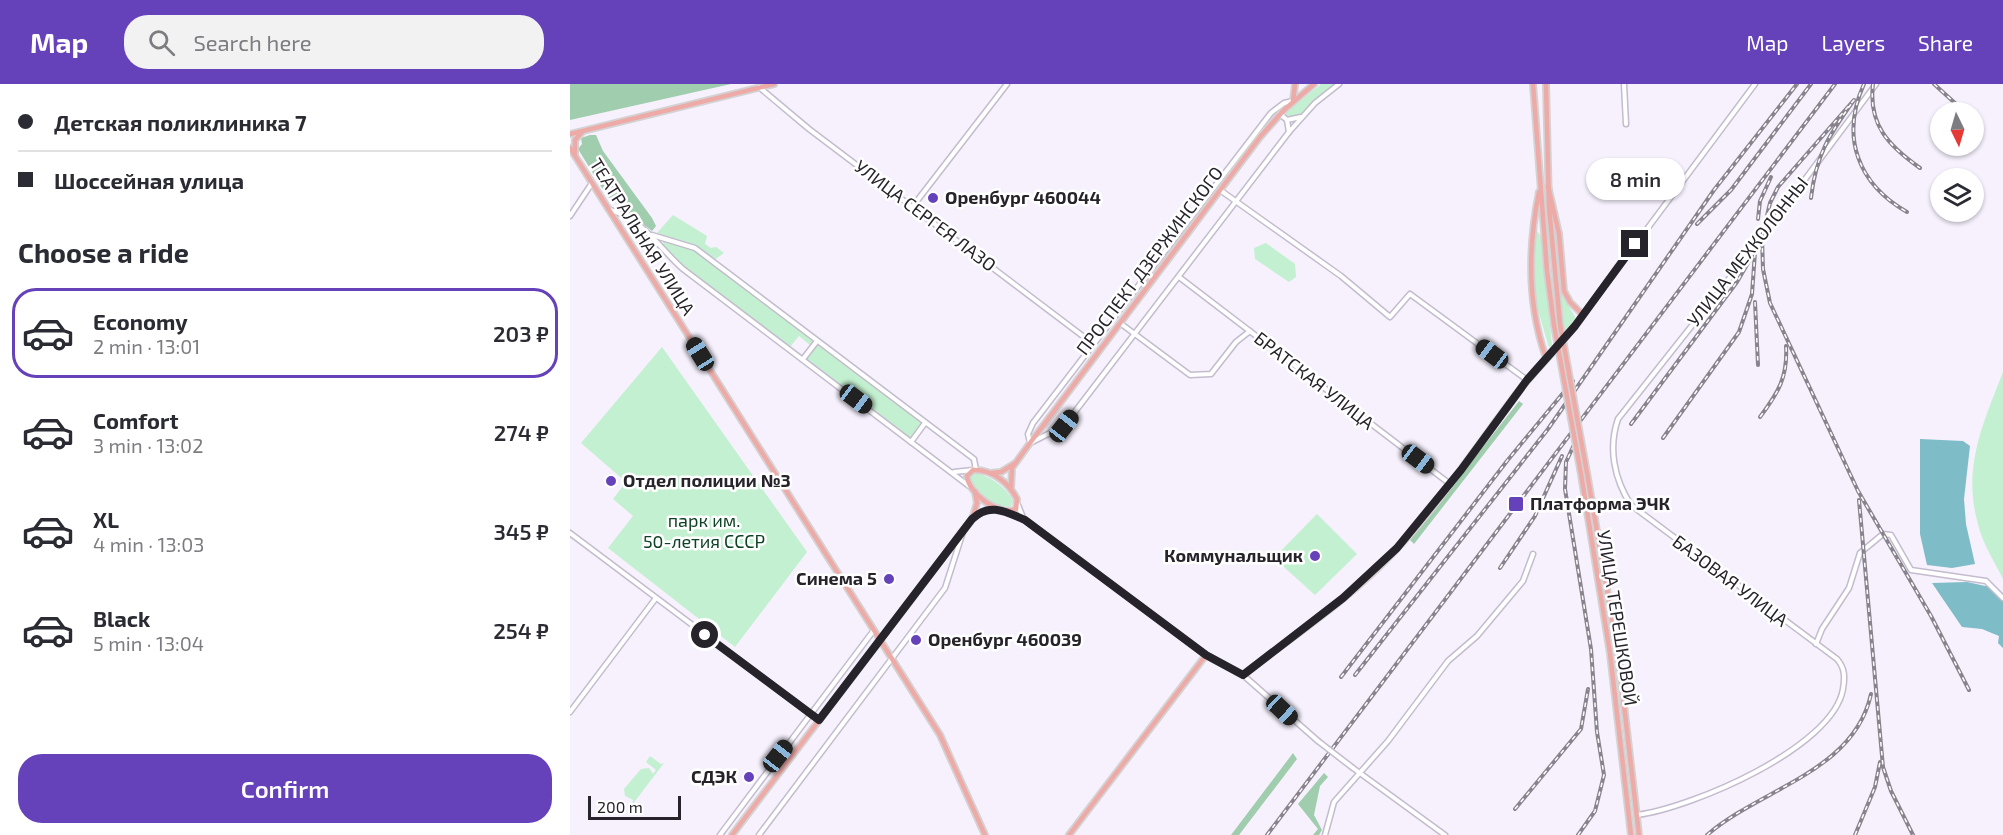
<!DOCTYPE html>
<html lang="en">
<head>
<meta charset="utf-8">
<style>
  body { margin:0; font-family:"Exo 2",sans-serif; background:#f2f2f3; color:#2b2b33; height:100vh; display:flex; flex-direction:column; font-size:22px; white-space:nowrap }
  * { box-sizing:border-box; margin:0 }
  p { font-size:20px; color:#7c7c81 }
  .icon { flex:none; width:33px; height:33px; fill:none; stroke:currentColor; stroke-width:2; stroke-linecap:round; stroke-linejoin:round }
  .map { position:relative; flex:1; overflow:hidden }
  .side { display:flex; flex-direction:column; background:#fff; width:570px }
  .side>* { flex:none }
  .banner { display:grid; align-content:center; height:132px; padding:0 18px; background:#fff }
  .needle { width:39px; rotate:175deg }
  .buttons { position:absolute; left:1360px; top:18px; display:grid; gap:12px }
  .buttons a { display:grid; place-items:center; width:54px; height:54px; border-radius:50%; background:#fff; box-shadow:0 2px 4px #0004; font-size:30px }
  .scale { position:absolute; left:18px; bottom:15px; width:93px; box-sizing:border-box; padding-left:6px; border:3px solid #27232a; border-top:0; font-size:16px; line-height:21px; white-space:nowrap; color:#27232a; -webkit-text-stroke:4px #fff; paint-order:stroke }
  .end { position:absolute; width:27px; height:27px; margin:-14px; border:8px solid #27232a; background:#fff; box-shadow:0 0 0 3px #fff }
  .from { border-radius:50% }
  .bubble { position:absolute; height:42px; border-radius:21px; background:#fff; box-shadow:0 2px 4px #0004; font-size:20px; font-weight:600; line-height:42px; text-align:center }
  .car { position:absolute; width:18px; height:36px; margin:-18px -9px; border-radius:8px; box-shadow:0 0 4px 2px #0007; background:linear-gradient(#222 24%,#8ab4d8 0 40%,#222 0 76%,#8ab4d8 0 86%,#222 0) }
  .banner b { display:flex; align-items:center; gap:21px; height:57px; font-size:22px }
  .banner b+b { border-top:2px solid #e1e1e2 }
  .banner i { width:15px; height:15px; background:#2b2b33 }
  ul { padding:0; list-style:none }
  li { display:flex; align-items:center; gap:18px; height:90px; margin:0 12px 9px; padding:0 6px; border:3px solid transparent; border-radius:24px }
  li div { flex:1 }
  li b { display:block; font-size:22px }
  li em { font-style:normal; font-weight:600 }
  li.on { border-color:#6541ba }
  li>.icon { width:54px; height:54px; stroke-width:1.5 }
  h2 { padding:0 18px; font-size:27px; line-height:72px }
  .cta { display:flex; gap:12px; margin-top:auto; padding:12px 18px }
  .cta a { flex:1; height:69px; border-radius:24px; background:#6541ba; color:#fff; font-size:24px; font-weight:600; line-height:69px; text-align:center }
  header { display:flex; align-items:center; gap:36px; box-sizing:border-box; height:84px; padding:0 30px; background:#6541ba; color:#fff }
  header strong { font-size:28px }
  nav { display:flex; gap:33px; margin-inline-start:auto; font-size:21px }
  .search { width:420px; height:54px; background:#f2f2f3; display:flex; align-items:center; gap:15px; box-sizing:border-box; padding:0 21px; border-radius:24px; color:#7c7c81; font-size:22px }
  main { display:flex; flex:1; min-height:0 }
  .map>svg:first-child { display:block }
  .green { fill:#c3f0d0 }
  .forest { fill:#9fcdad }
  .water { fill:#7ebdc7 }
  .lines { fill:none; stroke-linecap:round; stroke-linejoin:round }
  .minor-casing { stroke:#c4bcce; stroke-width:7 }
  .major-casing { stroke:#d4d3d4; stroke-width:8 }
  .minor { stroke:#fff; stroke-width:4 }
  .major { stroke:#eeaaa7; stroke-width:4.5 }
  .rail-casing { stroke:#88838d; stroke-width:4 }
  .rail { stroke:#fff; stroke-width:1.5; stroke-dasharray:4.5; stroke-linecap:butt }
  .minor-bridge-casing { stroke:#c4bcce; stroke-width:7; stroke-linecap:butt }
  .major-bridge-casing { stroke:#d4d3d4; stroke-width:8; stroke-linecap:butt }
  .minor-bridge { stroke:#fff; stroke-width:4 }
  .major-bridge { stroke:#eeaaa7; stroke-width:4.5 }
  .route { stroke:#27232a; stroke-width:8 }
  .poi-dot { fill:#6541ba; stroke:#fff; stroke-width:2 }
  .labels { text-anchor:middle; stroke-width:5; stroke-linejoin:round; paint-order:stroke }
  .poi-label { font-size:18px; font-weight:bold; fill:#27232a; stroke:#fff; text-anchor:start }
  .street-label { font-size:18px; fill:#27232a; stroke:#fff }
  .park-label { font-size:18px; fill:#0d4325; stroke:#fff }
</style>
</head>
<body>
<header>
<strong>Map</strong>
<div class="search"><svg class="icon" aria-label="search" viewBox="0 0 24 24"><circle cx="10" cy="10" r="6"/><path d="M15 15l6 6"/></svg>Search here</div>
<nav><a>Map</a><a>Layers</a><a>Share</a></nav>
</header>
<main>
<section class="side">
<div class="banner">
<b><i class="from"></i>Детская поликлиника 7</b>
<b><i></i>Шоссейная улица</b>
</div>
<h2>Choose a ride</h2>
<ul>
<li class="on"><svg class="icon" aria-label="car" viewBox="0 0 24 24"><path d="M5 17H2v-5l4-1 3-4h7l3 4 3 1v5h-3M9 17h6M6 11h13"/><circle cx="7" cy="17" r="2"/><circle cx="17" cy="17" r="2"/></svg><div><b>Economy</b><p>2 min · 13:01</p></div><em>203 ₽</em></li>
<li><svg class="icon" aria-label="car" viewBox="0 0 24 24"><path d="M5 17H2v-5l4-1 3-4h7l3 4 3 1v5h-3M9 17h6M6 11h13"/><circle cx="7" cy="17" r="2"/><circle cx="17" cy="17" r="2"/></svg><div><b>Comfort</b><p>3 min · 13:02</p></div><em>274 ₽</em></li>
<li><svg class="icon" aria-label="car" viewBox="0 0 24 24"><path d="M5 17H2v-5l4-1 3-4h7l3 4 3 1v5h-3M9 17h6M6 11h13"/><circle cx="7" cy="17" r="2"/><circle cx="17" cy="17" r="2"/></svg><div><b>XL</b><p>4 min · 13:03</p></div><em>345 ₽</em></li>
<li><svg class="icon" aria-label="car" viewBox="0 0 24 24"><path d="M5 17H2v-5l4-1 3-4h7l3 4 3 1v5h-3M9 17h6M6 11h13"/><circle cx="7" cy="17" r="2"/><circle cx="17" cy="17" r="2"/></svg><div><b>Black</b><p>5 min · 13:04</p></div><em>254 ₽</em></li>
</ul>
<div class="cta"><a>Confirm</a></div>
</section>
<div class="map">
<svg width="1433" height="751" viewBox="0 0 1433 751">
  <rect width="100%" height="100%" fill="#f6f1fd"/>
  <g class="green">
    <path d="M751,0h14l-35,32 -12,3 -2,-6z"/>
    <path d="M103,131l34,21 -2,8 6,4 5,-1 8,6 -10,7 -23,-16 -34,-11z"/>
    <path d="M967,147l4,5 11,109 -3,3 -13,-45 -3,-67z"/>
    <path d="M985,152l2,3 4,53 14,25v5l-10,11 -9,-54z"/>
    <path d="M94,156l32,11 118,90 -4,4 -11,-9 -9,11 -114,-87 -14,-16z"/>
    <path d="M696,159l29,21 1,13 -7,5 -34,-23 -1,-11z"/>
    <path d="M247,259l106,81 -11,15 -104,-79 -2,-2z"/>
    <path d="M92,263l145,205 -72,95 -127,-99 25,-32 -20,-17 13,-17 -45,-39z"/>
    <path d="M1433,288v207c-8,-17 -21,-36 -25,-55 -16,-56 5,-100 25,-152z"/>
    <path d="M404,388c17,5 29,13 39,28l-2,6c-16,4 -35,-15 -41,-29z"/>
    <path d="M747,430l40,40 -42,41 -41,-37z"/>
    <path d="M80,672l11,8 3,-1 -32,42 1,-5 -8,-4 -1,-7 17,-20 8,-1 4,6 3,-4 -10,-8z"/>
  </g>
  <g class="forest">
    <path d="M0,0h161l-161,36z"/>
    <path d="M20,51h6l7,16 49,67 4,8 -4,5 -45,-35 -29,-47 4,-5 -1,-6z"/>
    <path d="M949,317l4,3 -109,140 -4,-4z"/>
    <path d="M723,669l4,6 -58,76h-8z"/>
    <path d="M754,689l4,4 -8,9 -6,29 8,15 -3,5h-6l5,-6 -20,-25z"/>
  </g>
  <g class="water">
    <path d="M1350,355l43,2 7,5 -6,53 2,25 9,40 -23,4 -25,-3 -7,-31z"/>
    <path d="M1397,498l23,5 13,14v47l-5,-5 1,-7 -17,-7 -20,-2 -30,-44z"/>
  </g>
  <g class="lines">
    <defs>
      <g id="minor">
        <path d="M1054,0l2,40"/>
        <path d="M189,3l50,42 283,214"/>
        <path d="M723,17l-9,2 -13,10 -238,310 -5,11 2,9 34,-17 225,-294 26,-29 24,-19"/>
        <path d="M710,30l7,6 2,12"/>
        <path d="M717,36l14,-3"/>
        <path d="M650,106l121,86 49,41 20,-23 117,86"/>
        <path d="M343,122l94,-122"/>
        <path d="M40,126c32,8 50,39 73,59l286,217"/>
        <path d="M0,132l22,-33"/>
        <path d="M82,151l43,13 279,211 2,11"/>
        <path d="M609,193l271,207"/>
        <path d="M1013,231l172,-231"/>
        <path d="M550,239l70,52 21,-1 25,-32 14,-11"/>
        <path d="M233,275l14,-18"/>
        <path d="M341,358l14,-19"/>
        <path d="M384,388l19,-2"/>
        <path d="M448,421l6,15"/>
        <path d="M434,427l21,9 181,135"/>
        <path d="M0,449l249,187"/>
        <path d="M1246,560l6,-15 27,-41 11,-35 23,-19 8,1 20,35 75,11 17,17"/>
        <path d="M673,591l75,66"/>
        <path d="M0,628l86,-114"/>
        <path d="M783,684l92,67"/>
        <path d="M1067,731c54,-7 196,-67 206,-126 2,-12 2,-21 -6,-30l-206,-154c-17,-26 -23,-57 -13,-86l144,-182 114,-153"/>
        <path d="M150,751l154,-205"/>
        <path d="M189,751l186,-247 18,-56"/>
        <path d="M755,751l9,-33 54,-61 60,-80 29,-25 46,-55 10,-27"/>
      </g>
      <g id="major">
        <path d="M963,0l14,187 7,54"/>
        <path d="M976,0l3,123 11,117"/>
        <path d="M723,17l2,-17"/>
        <path d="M0,50l204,-50"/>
        <path d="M0,64l370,587 45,100"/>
        <path d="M5,70v-14l7,-8"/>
        <path d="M969,108c-11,55 -12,112 7,166"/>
        <path d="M403,386c19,-1 36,13 44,29l-1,10c-17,8 -48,-16 -49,-33z"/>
        <path d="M421,389l10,-1 13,-8"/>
        <path d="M1017,389l31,180 21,182"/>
        <path d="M1011,390l29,179 21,182"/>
        <path d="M441,405l1,-21 18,-25 230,-306 24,-27 30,-26"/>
        <path d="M403,432l4,-13 -2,-11"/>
        <path d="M162,751l240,-316 10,-7 16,-4"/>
        <path d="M499,751l137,-180 37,20c46,-36 94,-68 136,-108 54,-52 94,-117 139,-175 21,-27 46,-49 65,-77l-13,-13 -6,-11 -5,-57 -11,-48"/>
      </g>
    </defs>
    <use href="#minor" class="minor-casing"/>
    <use href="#major" class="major-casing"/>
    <use href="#minor" class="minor"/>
    <use href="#major" class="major"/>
    <defs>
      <g id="rail">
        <path d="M1294,0c-24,53 -6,100 43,128"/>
        <path d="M1303,0c-5,41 16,62 47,84"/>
        <path d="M1364,0l22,20"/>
        <path d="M1241,114c5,-43 18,-63 43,-98l-76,87 -8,16 -8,34 1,32 7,34 88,188 73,125 38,74"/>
        <path d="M1188,135l2,-18 11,-24"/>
        <path d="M1127,140l34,-34 80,-106"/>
        <path d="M1185,218l3,63"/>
        <path d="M1190,333c18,-24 28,-40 26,-71"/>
        <path d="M1061,340l106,-142 15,-26"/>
        <path d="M1093,354l76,-106 13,-38 3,-42"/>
        <path d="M1289,416l24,267 8,24 22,44"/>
        <path d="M930,484l35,-52 27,-60"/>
        <path d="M785,591l193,-246 166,-239 83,-106"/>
        <path d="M771,593l166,-216 66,-80"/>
        <path d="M945,725l66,-80 7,-40"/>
        <path d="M697,751l568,-751"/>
        <path d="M1008,751l17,-24 9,-36 -7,-43 -6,-83 -26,-160 1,-27 13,-28"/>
        <path d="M1137,751c54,-47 147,-63 164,-141"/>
        <path d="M1285,751l20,-48 5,-25"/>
      </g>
    </defs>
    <use href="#rail" class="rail-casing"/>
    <use href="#rail" class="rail"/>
    <defs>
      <path id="minor-bridge" d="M748,657l35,27"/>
      <g id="major-bridge">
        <path d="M990,240l27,149"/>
        <path d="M984,241l27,149"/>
      </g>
    </defs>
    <use href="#minor-bridge" class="minor-bridge-casing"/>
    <use href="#major-bridge" class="major-bridge-casing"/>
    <use href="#minor-bridge" class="minor-bridge"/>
    <use href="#major-bridge" class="major-bridge"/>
  </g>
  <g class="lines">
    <path class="route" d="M135,551l114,85 153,-201c18,-17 34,-7 53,1l181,135 37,20 100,-77 54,-50 64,-78 66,-90 48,-54 60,-82"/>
  </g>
  <g class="poi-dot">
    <circle cx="363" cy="114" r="6"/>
    <circle cx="41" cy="397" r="6"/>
    <rect x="938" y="412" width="16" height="16" rx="3"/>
    <circle cx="745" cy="472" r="6"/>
    <circle cx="319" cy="495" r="6"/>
    <circle cx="346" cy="556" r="6"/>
    <circle cx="179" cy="693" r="6"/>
  </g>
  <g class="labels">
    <g class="poi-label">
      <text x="375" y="120">Оренбург 460044</text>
      <text x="53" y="403">Отдел полиции №3</text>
      <text x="960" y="426">Платформа ЭЧК</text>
      <text x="733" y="478" text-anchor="end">Коммунальщик</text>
      <text x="307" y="501" text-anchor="end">Синема 5</text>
      <text x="358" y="562">Оренбург 460039</text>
      <text x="167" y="699" text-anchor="end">СДЭК</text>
    </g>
    <g class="street-label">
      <text transform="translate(355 132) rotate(37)" y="6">УЛИЦА СЕРГЕЯ ЛАЗО</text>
      <text transform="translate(72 153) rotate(58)" y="6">ТЕАТРАЛЬНАЯ УЛИЦА</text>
      <text transform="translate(1178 168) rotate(-52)" y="6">УЛИЦА МЕХКОЛОННЫ</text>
      <text transform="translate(580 177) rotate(-53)" y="6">ПРОСПЕКТ ДЗЕРЖИНСКОГО</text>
      <text transform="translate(744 297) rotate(38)" y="6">БРАТСКАЯ УЛИЦА</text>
      <text transform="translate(1160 497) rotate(37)" y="6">БАЗОВАЯ УЛИЦА</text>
      <text transform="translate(1047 534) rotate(81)" y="6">УЛИЦА ТЕРЕШКОВОЙ</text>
    </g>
    <g class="park-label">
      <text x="134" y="443">парк им.<tspan x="134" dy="21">50-летия СССР</tspan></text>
    </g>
  </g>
</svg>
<div class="buttons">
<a><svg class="needle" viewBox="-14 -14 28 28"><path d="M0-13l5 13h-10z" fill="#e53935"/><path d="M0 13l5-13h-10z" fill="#7c7c81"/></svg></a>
<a><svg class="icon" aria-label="layers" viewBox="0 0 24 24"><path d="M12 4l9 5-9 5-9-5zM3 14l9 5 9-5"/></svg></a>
</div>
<div class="scale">200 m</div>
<i class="end from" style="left:135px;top:551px"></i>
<i class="end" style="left:1065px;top:160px"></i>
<div class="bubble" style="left:1016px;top:74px;width:99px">8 min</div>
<i class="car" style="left:130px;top:270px;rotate:328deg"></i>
<i class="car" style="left:922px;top:270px;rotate:307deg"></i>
<i class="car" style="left:286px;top:315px;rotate:127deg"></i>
<i class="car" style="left:494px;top:342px;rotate:38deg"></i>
<i class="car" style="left:848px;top:375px;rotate:127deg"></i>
<i class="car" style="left:712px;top:626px;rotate:133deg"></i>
<i class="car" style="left:208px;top:672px;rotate:38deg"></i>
</div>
</main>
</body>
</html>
